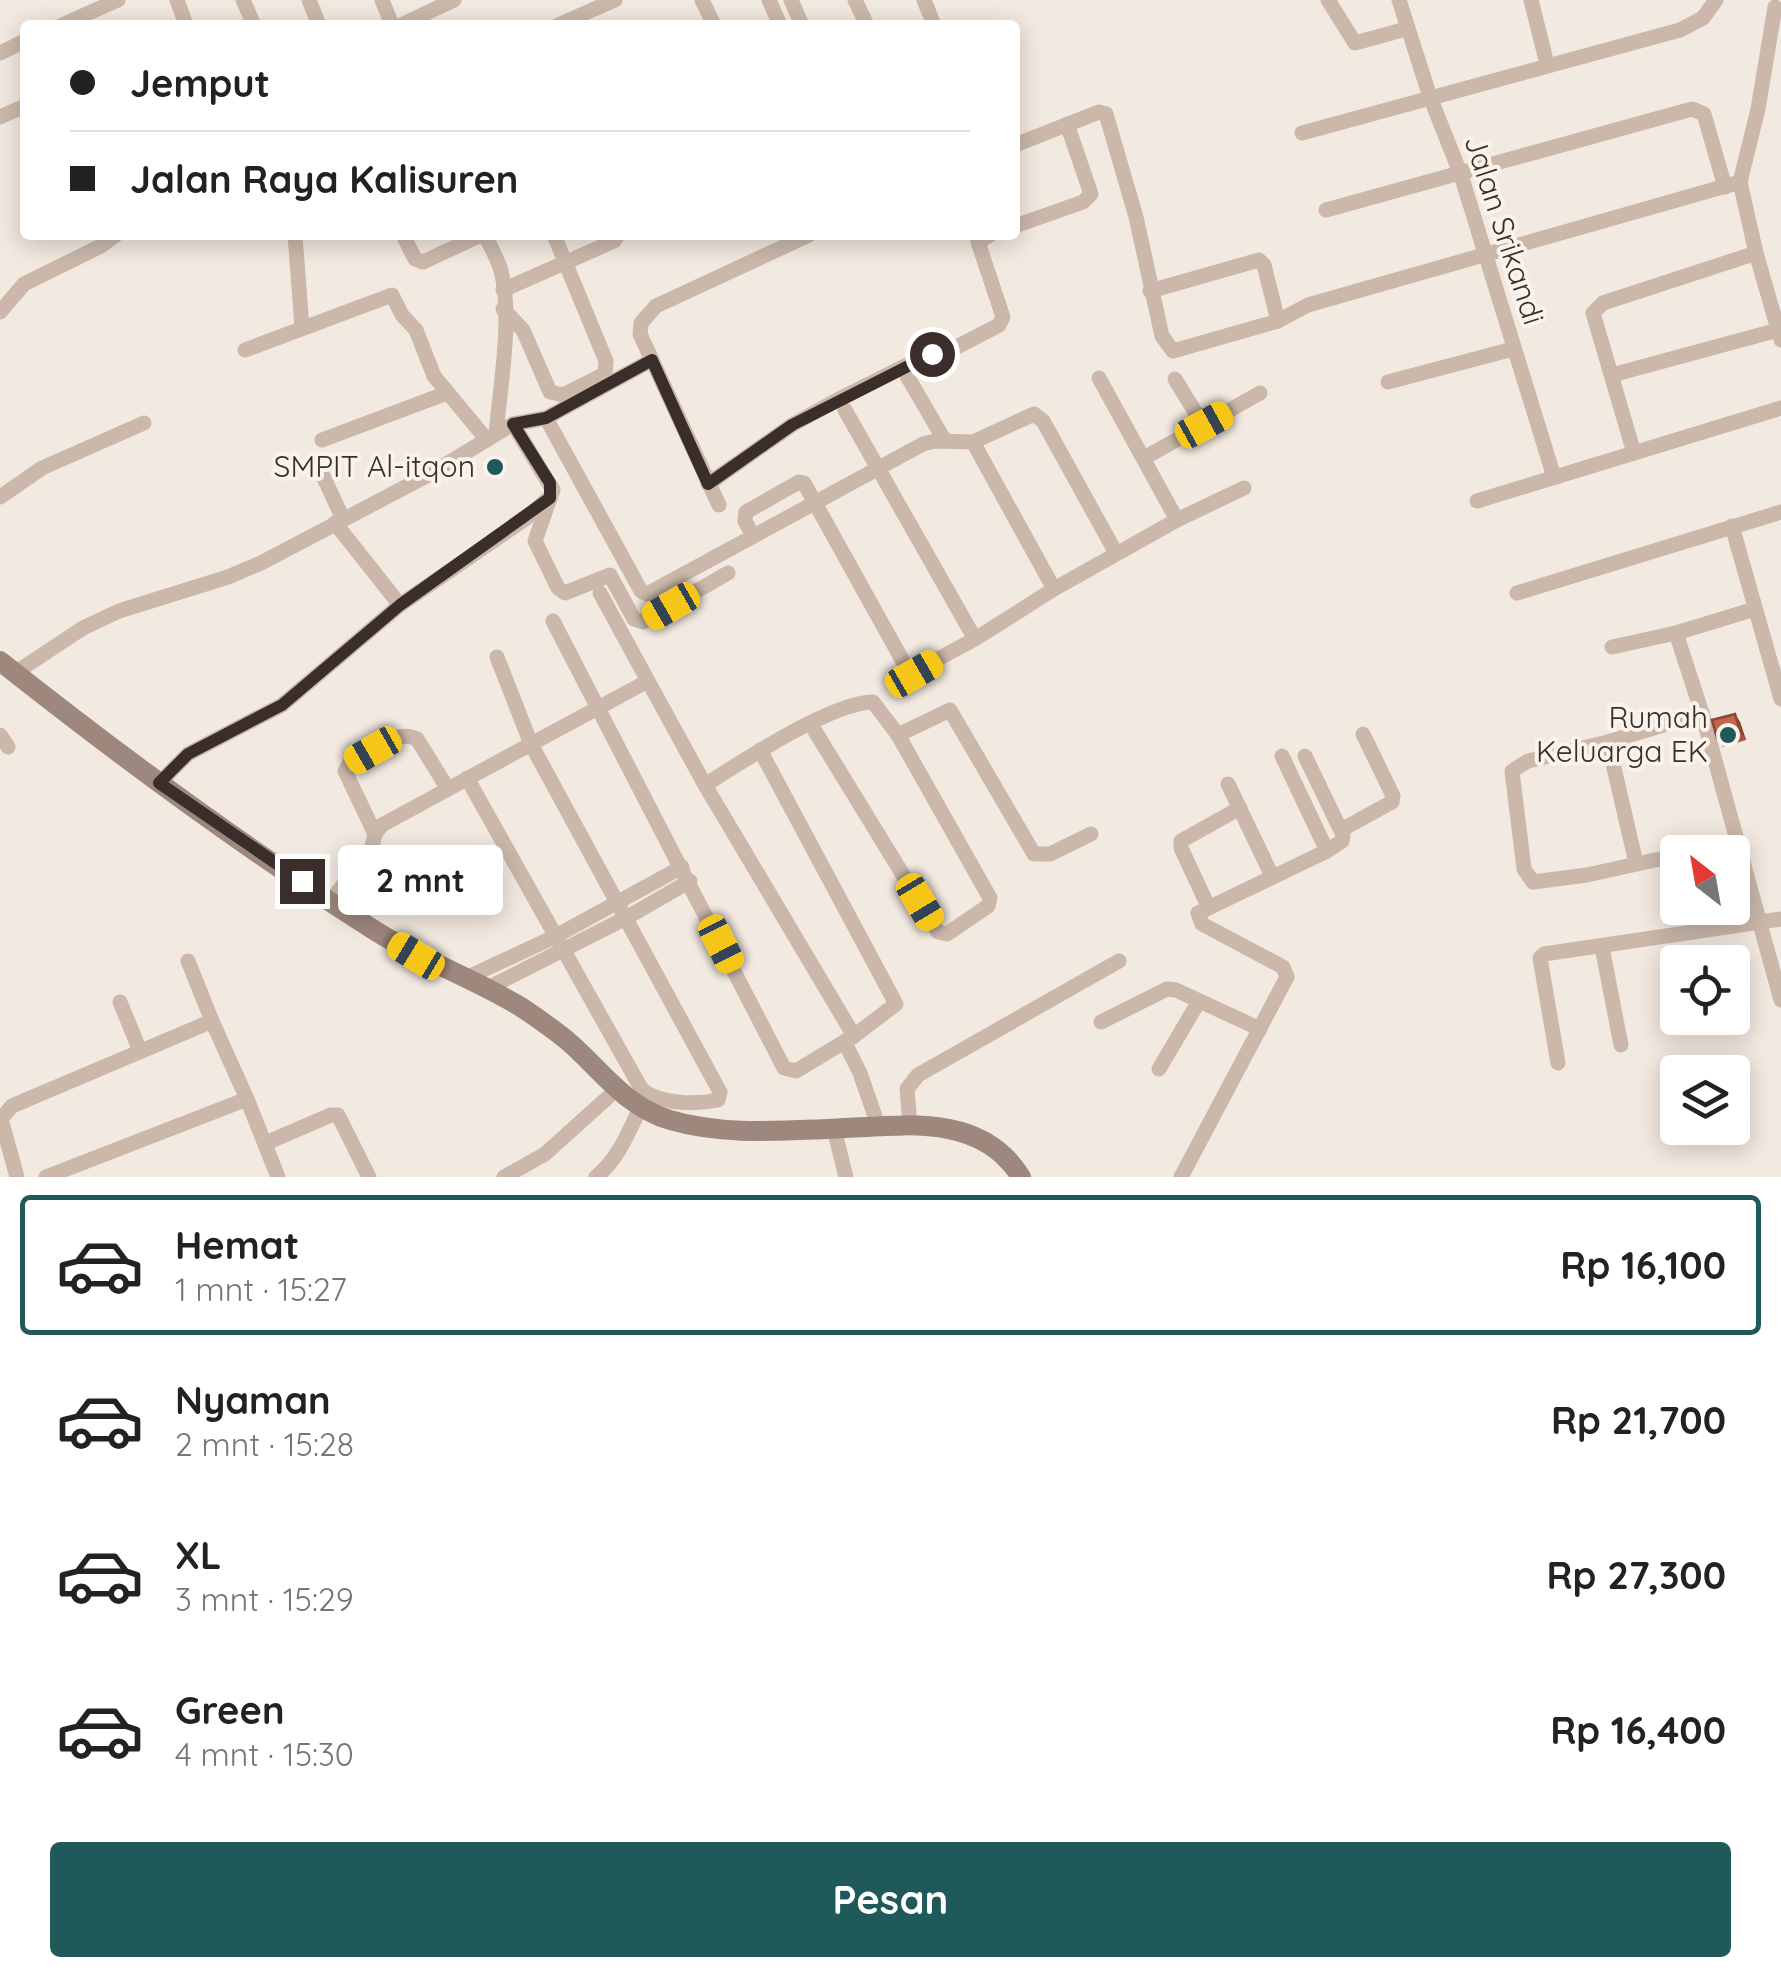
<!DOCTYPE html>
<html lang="id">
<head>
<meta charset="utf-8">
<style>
  body { margin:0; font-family:Quicksand,sans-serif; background:#f2f2f2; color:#222; height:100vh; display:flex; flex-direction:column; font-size:38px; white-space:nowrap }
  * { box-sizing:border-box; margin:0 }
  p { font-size:32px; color:#767676 }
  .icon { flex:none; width:55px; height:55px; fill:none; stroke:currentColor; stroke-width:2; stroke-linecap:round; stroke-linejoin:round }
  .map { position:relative; height:1177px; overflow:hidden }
  .details { display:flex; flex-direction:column; background:#fff; flex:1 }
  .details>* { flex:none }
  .hud { position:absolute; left:20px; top:20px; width:1000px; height:220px; border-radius:10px; box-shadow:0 5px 25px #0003; display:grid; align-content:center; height:220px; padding:0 50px; background:#fff }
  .needle { width:65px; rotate:329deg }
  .controls { position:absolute; left:1660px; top:835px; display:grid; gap:20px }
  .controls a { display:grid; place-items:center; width:90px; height:90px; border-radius:10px; background:#fff; box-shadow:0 5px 25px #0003; font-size:50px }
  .end { position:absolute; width:45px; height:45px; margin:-22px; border:12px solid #392e2a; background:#fff; box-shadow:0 0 0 5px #fff }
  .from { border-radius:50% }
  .bubble { position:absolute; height:70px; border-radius:10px; background:#fff; box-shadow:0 5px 25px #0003; font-size:32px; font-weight:700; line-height:70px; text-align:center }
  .car { position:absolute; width:30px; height:60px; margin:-30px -15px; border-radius:12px; box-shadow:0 0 8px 2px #0007; background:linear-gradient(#f5c518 24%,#345 0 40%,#f5c518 0 76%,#345 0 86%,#f5c518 0) }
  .hud b { display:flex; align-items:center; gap:35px; height:95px; font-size:38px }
  .hud b+b { border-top:2px solid #e0e0e0 }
  .hud i { width:25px; height:25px; background:#222 }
  ul { padding:18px 0 0; list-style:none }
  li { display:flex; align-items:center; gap:30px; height:140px; margin:0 20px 15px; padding:0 30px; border:5px solid transparent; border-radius:10px }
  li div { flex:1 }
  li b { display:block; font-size:38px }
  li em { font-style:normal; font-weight:700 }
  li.active { border-color:#20595a }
  li>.icon { width:90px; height:90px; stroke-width:1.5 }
  .action { display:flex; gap:20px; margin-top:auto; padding:20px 50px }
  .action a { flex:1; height:115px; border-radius:10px; background:#20595a; color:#fff; font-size:40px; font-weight:700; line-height:115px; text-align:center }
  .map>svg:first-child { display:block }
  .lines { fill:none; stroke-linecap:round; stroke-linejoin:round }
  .minor { stroke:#cbb8ab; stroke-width:15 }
  .secondary { stroke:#9e877d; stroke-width:20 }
  .wall { fill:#a85642 }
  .shaded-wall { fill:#884636 }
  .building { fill:#c3644d; stroke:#884636; stroke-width:2.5 }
  .route { stroke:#392e2a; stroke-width:12 }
  .poi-dot { fill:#20595a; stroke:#faf3ec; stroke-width:4 }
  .labels { text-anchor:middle; stroke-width:8; stroke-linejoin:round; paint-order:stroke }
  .street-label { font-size:30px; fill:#392e2a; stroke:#faf3ec }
  .poi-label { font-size:30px; fill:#392e2a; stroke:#faf3ec; text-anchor:end }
</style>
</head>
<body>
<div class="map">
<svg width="1781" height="1177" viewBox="0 0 1781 1177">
  <rect width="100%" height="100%" fill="#f2e9e0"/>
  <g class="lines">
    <g class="minor">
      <path d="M177,0l9,25"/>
      <path d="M243,0l11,25"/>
      <path d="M309,0l10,25"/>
      <path d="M382,0l10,25"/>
      <path d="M702,0l12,25"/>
      <path d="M769,0l11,25"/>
      <path d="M791,0l11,25"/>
      <path d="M855,0l12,25"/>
      <path d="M924,0l10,25"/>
      <path d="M1328,0l27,43 51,-14"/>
      <path d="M1399,0l31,97 31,78 93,302"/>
      <path d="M1531,0l16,64"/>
      <path d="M1775,7l-17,102 -18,73 16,71 25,87"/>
      <path d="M62,25l56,-25"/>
      <path d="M401,25l53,-25"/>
      <path d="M558,25l57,-25"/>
      <path d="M0,53l25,-12"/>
      <path d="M0,117l25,-11"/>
      <path d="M1302,133l378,-103 23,-12 13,-18"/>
      <path d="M1015,145l84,-33 7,2 30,103 26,119 11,15 105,-30 30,-16 432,-123"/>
      <path d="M1326,210l366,-101 12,5 21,73"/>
      <path d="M1015,226l68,-24 8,-8 -24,-70"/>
      <path d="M295,235l7,93"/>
      <path d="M403,235l12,24 8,3 58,-27"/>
      <path d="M485,235c5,11 13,24 16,36 12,44 -1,117 -5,163"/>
      <path d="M503,290l111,-49 4,-6"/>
      <path d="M1150,291l109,-31 5,5 14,56"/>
      <path d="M503,309l20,21 27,62 13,3 42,-21 1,-13 -52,-126"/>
      <path d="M0,312l24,-28 77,-38 15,-11"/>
      <path d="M245,350l147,-55 10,20 14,15 18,46 53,64"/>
      <path d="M1612,375l166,-45"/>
      <path d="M907,376l38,65"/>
      <path d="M1099,378l78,142"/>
      <path d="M1175,379l28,46"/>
      <path d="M1388,382l125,-33"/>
      <path d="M845,410l130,229"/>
      <path d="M546,418l95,173 6,3 276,-150 12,-3 38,1 61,-28 9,7 73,132"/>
      <path d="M513,424l40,66 -18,51 23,47 7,5 45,-18 24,44 9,3 85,-49"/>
      <path d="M322,440l125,-47"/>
      <path d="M973,442l81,147 123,-69 67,-32"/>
      <path d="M1634,453l-41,-140 10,-10 153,-50"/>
      <path d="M1144,458l116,-65"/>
      <path d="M318,465l25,54"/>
      <path d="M708,484l84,-59 47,-26 82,-41 30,-8 48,-25 4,-8 -25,-75 12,-7"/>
      <path d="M0,497l42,-29 102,-45"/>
      <path d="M1477,501l304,-93"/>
      <path d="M719,505l-79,-171 1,-11 15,-17 153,-71"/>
      <path d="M335,523l65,82"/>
      <path d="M1732,526l49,173"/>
      <path d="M753,536l-8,-15 1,-9 53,-30 5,1 106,191 65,-35 79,-50"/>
      <path d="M600,593l48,88"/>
      <path d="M1517,593l264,-81"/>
      <path d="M1755,609l-79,24 26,80 79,287"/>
      <path d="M553,621l231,447 12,3 58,-35 42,-32 -136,-254"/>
      <path d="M1612,647l64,-14"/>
      <path d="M497,657l34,87 117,-63 57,104c38,-24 125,-82 168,-83l25,33 52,-25 84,144h16l41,-20"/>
      <path d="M15,673l68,-45 36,-17 109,-34 33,-14 169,-89 83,-50 33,-6 106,-58"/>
      <path d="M810,723l128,209 9,2 41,-28 2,-8 -92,-163"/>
      <path d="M0,735l8,12"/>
      <path d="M1608,742l28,121"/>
      <path d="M1305,756l38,79 -1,6 -15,10"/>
      <path d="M159,783l29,-29 94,-49 118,-100 125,-86 25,-22"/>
      <path d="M1228,784l44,92"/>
      <path d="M705,785l149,251"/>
      <path d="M1341,830l51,-28 1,-6 -30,-62"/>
      <path d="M375,834l-30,-63 4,-7c19,-11 46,-36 68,-25l31,50"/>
      <path d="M1690,852l48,-9"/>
      <path d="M1678,855l-91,20 -54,7 -9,-13 -12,-98 16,-10 80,-19 94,-29"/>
      <path d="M331,900l40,-49 4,-17 7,-9c50,-27 99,-54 149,-81l189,348 -2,8c-22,5 -58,4 -76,-10l-175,-312"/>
      <path d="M1208,906l-27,-58v-7l59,-33"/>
      <path d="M1602,947l19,98"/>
      <path d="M466,978l88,-41 128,-70"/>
      <path d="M488,988l138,-70 64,-37"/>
      <path d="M120,1002l20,49"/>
      <path d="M212,1021l35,78"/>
      <path d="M1101,1022l66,-33 9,1 84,39"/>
      <path d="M845,1043l15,30 18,52"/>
      <path d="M1558,1063l-18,-105 4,-4 237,-35"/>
      <path d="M1159,1069l40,-68"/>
      <path d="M910,1125l-3,-36 11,-14 201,-114"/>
      <path d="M834,1129l12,48"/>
      <path d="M266,1143l65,-28h7l31,62"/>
      <path d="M17,1177l-16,-58 11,-13 200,-85 -24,-60"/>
      <path d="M46,1177l201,-78 31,78"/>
      <path d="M504,1177l41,-23 71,-64"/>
      <path d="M596,1177c23,-19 32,-44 45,-71"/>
      <path d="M1181,1177l106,-200 -4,-10 -81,-43 -4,-11 129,-62 -45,-95"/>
    </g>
    <path class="secondary" d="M0,661c120,95 244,187 374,269 47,30 99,48 147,77 16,11 34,23 49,36 32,28 56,64 100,77 51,15 106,11 158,9 67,-2 151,-20 193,48"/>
  </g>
  <path class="wall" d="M1735,714l5,8 6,18 -23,7 -6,-9z"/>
  <path class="shaded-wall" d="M1735,714l5,8 6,18 -6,-8z"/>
  <path class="building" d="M1735,714l5,18 -23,6 -5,-18z"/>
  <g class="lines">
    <path class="route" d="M302,881l-143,-98 29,-29 94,-49 118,-100 150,-107v-15l-37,-59 33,-6 106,-58 56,124 84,-59 140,-71"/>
  </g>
  <g class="poi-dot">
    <circle cx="495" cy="467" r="10"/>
    <circle cx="1728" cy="735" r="10"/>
  </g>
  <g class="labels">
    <g class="street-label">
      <text transform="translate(1504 230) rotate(72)" y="10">Jalan Srikandi</text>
    </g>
    <g class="poi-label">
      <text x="475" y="477">SMPIT Al-itqon</text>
      <text x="1708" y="728">Rumah<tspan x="1708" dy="34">Keluarga EK</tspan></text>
    </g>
  </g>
</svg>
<div class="controls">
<a><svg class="needle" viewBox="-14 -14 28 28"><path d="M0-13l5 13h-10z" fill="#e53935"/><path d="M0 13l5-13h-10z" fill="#767676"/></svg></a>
<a><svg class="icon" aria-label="locate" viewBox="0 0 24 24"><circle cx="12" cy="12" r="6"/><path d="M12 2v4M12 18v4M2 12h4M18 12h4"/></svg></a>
<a><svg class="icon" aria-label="layers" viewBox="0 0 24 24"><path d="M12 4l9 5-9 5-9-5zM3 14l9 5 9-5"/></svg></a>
</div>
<i class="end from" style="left:932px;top:354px"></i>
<i class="end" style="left:302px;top:881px"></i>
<div class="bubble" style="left:338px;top:845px;width:165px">2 mnt</div>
<i class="car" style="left:1204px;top:425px;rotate:61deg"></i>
<i class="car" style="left:671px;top:606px;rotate:240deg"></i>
<i class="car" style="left:914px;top:674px;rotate:60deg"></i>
<i class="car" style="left:373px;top:750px;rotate:240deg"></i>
<i class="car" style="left:920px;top:902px;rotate:149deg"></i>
<i class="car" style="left:721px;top:944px;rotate:153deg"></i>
<i class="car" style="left:416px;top:956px;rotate:301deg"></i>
<div class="hud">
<b><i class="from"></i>Jemput</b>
<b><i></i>Jalan Raya Kalisuren</b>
</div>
</div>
<section class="details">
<ul>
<li class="active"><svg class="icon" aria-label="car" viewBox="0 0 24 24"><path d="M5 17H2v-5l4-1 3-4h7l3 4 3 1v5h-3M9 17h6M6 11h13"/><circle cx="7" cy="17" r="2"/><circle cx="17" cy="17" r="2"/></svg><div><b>Hemat</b><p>1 mnt · 15:27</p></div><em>Rp 16,100</em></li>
<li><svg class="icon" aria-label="car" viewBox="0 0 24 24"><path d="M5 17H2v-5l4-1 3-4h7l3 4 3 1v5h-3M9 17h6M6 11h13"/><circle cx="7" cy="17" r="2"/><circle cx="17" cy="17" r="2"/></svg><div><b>Nyaman</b><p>2 mnt · 15:28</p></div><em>Rp 21,700</em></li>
<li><svg class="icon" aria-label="car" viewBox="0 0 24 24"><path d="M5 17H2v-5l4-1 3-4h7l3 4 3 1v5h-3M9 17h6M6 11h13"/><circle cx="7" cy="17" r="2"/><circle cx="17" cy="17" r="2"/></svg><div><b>XL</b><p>3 mnt · 15:29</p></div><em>Rp 27,300</em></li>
<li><svg class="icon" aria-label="car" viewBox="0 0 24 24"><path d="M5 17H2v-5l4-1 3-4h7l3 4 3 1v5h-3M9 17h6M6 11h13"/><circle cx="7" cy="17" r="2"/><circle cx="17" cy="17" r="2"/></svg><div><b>Green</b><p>4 mnt · 15:30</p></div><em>Rp 16,400</em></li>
</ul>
<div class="action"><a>Pesan</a></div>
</section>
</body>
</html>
